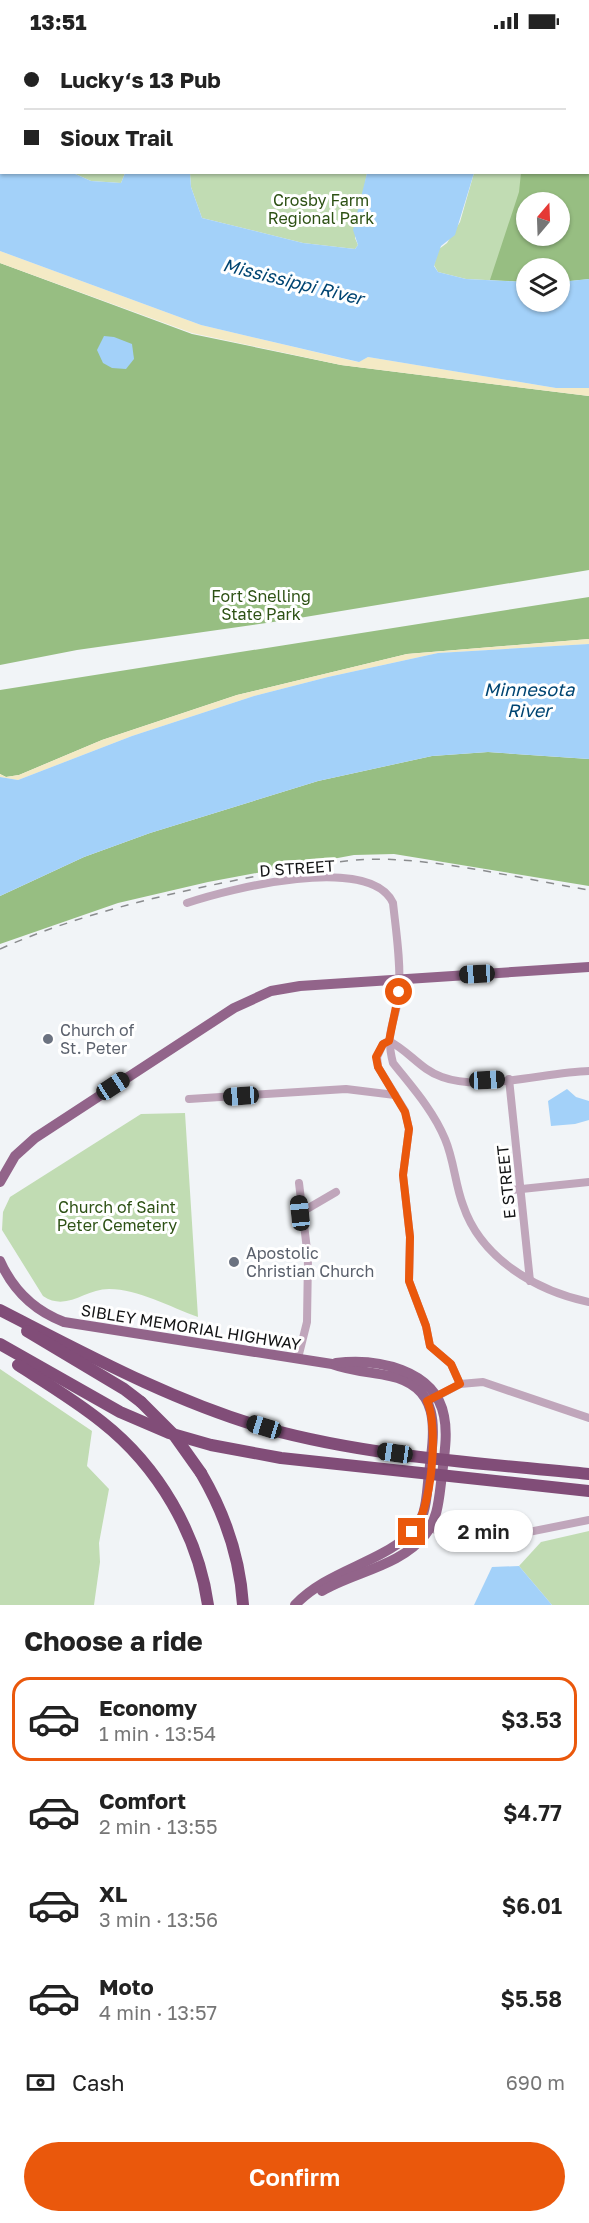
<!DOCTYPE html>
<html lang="en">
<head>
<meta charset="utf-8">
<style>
  body { margin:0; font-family:"Golos Text",sans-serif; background:#f2f2f2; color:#222; height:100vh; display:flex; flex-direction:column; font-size:22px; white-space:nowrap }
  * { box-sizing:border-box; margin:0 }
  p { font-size:20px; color:#767676 }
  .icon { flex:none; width:33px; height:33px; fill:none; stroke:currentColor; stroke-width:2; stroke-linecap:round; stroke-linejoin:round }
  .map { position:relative; height:1563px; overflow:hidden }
  .details { display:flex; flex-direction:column; background:#fff; flex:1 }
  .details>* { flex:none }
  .banner { position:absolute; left:0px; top:0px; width:590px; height:132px; box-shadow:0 2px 4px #0004; display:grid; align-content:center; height:132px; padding:0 24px; background:#fff }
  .needle { width:39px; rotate:19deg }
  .controls { position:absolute; left:516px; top:150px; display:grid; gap:12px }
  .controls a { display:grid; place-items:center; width:54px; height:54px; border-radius:50%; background:#fff; box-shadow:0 2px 4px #0004; font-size:30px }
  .end { position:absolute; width:27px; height:27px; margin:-14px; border:8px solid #ea580c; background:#fff; box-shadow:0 0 0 3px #fff }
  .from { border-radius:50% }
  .bubble { position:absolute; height:42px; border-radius:21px; background:#fff; box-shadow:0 2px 4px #0004; font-size:20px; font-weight:600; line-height:42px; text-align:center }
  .car { position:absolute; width:18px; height:36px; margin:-18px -9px; border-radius:8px; box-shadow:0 0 4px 2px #0007; background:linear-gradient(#222 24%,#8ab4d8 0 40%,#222 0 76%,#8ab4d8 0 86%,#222 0) }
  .banner b { display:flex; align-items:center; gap:21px; height:57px; font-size:22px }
  .banner b+b { border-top:2px solid #e0e0e0 }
  .banner i { width:15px; height:15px; background:#222 }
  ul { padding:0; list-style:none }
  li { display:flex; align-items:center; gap:18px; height:84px; margin:0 12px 9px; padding:0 12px; border:3px solid transparent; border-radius:18px }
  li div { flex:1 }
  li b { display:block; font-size:22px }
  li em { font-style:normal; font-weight:600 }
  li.on { border-color:#ea580c }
  li>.icon { width:54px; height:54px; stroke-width:1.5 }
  h2 { padding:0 24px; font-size:27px; line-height:72px }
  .pay { display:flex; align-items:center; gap:15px; height:66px; padding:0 24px; font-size:22px }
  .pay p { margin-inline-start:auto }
  .primary-button { display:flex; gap:12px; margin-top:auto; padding:12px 24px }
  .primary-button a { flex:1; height:69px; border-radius:36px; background:#ea580c; color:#fff; font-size:24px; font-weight:600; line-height:69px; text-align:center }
  .status { display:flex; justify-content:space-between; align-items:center; height:42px; padding:0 30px; background:#fff; direction:ltr }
  .status svg { height:16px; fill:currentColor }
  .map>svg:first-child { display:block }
  .green { fill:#c1dcb3; fill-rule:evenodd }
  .forest { fill:#97be82; fill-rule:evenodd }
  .sand { fill:#f4eac5 }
  .water { fill:#a3d1f9 }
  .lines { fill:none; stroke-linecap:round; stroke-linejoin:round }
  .minor { stroke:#c0a6bb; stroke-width:8 }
  .major { stroke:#92648a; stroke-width:10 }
  .highway { stroke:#814d78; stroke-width:12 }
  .rail { stroke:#8a8c8e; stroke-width:1.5; stroke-dasharray:8 8; stroke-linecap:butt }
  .highway-bridge { stroke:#814d78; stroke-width:12 }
  .route { stroke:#ea580c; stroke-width:8 }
  .worship-dot { fill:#6b7280; stroke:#fff; stroke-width:2 }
  .labels { text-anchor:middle; stroke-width:6; stroke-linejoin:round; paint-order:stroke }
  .park-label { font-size:16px; fill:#2d5114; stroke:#fff }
  .street-label { font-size:16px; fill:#131415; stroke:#fff }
  .worship-label { font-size:16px; fill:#5b616d; stroke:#fff; text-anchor:start }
  .water-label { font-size:18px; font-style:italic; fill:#004572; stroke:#fff }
</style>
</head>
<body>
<div class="status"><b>13:51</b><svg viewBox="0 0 49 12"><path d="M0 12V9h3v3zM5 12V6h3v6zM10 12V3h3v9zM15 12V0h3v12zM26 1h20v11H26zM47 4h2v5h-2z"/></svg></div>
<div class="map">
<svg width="589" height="1563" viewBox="0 0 589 1563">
  <rect width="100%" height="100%" fill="#f1f4f7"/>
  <g class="green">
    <path d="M0,0h589v237l-29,3v-14h-34v14l-60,-3 -28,-7 -4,-7 5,-16 8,-6 13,-21 14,-49 114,-1v-128h-586l-1,100zM526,160h34v34h-34z"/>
    <path d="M73,131h52l-4,10 -30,-2z"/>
    <path d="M190,131h177l-12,65 3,7 -3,4 -52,-6 -101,-25 -11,-31z"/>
    <path d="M185,1071l13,204c-28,-10 -60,-28 -89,-28 -25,0 -42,23 -66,7l-41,-66 1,-18 7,-15 131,-83z"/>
    <path d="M0,1327l92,62 -5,35 22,23 -10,54 1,19 -6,43h-94z"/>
    <path d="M589,1489v74h-37l-33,-39 22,-24z"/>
  </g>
  <g class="forest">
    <path d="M527,0h62v237l-29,3v-14h-34v14l-36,-2 29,-88 2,-19 67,-1v-128zM526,160h34v34h-34z"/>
    <path d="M0,221l192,71 149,31 248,31v174l-302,50 -210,30 -77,15z"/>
    <path d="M589,555v42l-182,15 -170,41 -135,45 -83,35 -13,2 -6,-3v-84z"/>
    <path d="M488,710l101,7v127l-195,-32 -40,1 -146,27 -90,21 -118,41v-48l84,-39 66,-24 168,-52 114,-25z"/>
  </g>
  <g class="sand">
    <path d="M0,209l201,74 157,37 10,-5 188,31h33v8l-248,-31 -149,-32 -192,-70z"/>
    <path d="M589,597v5l-151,9 -110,24 -74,19 -122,40 -114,44 -18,-3v-3l6,3 13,-2 83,-35 135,-45 170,-41z"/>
  </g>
  <g class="water">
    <path d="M0,102l2,28 71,1 18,8 30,2 4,-10h65l1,14 11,31 101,25 52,6 3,-4 -5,-15 14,-57h107l-19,62 -14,11 -7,20 4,6 28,7 60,3v20h34v-20l29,-3v109h-33l-188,-31 -9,5 -158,-37 -201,-74z"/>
    <path d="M104,294l10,1 18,7 2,15 -8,10 -14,-1 -9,-5 -6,-13z"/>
    <path d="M589,602v115l-101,-7 -56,4 -114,25 -168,52 -66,24 -84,39v-119l18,3 114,-44 122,-40 74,-19 110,-24z"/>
    <path d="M567,1047l9,8 13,4v19l-14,4 -24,2 -3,-25z"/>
    <path d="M519,1524l33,39h-78l18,-38z"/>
  </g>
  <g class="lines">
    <g class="minor">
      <path d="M187,861c41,-14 183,-50 206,0 3,28 8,59 6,88 -2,31 -15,37 -6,72 19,24 40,47 52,76 9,21 10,45 18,66 18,54 74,86 126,97"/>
      <path d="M389,999l-6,3 -6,13 1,10 27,44 4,18 -6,46 7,62 -1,44 17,45 4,20 21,18 9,20"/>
      <path d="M389,999c20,10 32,29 53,36 41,15 103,-5 147,-6"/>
      <path d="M509,1037l21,202"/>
      <path d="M189,1057l157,-10 49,6"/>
      <path d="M512,1148l77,-8"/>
      <path d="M300,1171l36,-21"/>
      <path d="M298,1316l9,-36 1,-64 -9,-75"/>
      <path d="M432,1357l28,-15 23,-2 106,36"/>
      <path d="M420,1479l33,19 16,4 120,-24"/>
    </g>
    <g class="major">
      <path d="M0,1140l15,-26 20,-18 199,-130 37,-17 29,-5 289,-19"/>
      <path d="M0,1219c13,29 35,50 64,61l268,42c19,7 39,8 58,12 53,11 44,57 39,97 -3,24 -1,46 -21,63 -34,29 -82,36 -113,69"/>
      <path d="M322,1549c32,-19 79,-25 103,-56 14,-17 14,-39 17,-60 2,-19 6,-40 2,-59 -9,-47 -68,-58 -108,-53"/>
    </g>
    <g class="highway">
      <path d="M0,1268c86,44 172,91 265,118 105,29 216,35 324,46"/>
      <path d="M27,1289l97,58 17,13"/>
      <path d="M0,1302l120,68 49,21 42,12 70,13 308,33"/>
      <path d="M18,1323c28,18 58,36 84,57 56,44 96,112 106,183"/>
      <path d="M201,1431c24,41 39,85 42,132"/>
    </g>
    <path class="rail" d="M0,907c81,-36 170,-56 257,-73 47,-9 96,-20 144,-16 62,4 127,20 188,30"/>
    <path class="highway-bridge" d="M141,1360l33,33 27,38"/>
  </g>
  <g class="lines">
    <path class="route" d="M399,950l-10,49 -6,3 -7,13 2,10 27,45 4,17 -6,46 7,62 -1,44 17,45 4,20 21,18 9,20 -33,17c12,25 5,112 -15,131"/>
  </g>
  <g class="worship-dot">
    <circle cx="48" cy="997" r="6"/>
    <circle cx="234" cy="1220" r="6"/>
  </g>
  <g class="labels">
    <g class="park-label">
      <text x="321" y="164">Crosby Farm<tspan x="321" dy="18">Regional Park</tspan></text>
      <text x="261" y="560">Fort Snelling<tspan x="261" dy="18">State Park</tspan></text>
      <text x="117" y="1171">Church of Saint<tspan x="117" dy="18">Peter Cemetery</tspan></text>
    </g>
    <g class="street-label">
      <text transform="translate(297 826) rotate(-4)" y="6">D STREET</text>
      <text transform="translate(506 1140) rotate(-96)" y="6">E STREET</text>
      <text transform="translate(191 1285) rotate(9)" y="6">SIBLEY MEMORIAL HIGHWAY</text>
    </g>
    <g class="worship-label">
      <text x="60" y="994">Church of<tspan x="60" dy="18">St. Peter</tspan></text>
      <text x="246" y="1217">Apostolic<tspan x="246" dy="18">Christian Church</tspan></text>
    </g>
    <g class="water-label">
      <text transform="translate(293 240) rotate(14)" y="6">Mississippi River</text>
      <text x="529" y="654">Minnesota<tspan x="529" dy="21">River</tspan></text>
    </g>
  </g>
</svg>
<div class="controls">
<a><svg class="needle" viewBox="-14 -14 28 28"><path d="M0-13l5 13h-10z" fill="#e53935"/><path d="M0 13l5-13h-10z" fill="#767676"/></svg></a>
<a><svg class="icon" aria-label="layers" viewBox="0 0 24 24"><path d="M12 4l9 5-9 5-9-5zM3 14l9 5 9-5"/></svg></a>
</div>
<i class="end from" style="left:399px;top:950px"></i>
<i class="end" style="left:412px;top:1490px"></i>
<div class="bubble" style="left:434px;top:1468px;width:99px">2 min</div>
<i class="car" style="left:477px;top:932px;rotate:267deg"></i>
<i class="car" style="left:487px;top:1038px;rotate:87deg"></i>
<i class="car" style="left:113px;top:1044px;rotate:57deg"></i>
<i class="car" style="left:241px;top:1054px;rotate:266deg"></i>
<i class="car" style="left:300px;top:1171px;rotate:354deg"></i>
<i class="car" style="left:264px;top:1385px;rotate:287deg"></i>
<i class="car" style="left:395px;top:1411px;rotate:278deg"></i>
<div class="banner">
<b><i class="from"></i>Lucky‘s 13 Pub</b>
<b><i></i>Sioux Trail</b>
</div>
</div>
<section class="details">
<h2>Choose a ride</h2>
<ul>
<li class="on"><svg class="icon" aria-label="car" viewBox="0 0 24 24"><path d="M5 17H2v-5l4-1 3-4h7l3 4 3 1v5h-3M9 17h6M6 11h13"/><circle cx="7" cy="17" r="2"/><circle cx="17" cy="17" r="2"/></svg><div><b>Economy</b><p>1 min · 13:54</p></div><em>$3.53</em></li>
<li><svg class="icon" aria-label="car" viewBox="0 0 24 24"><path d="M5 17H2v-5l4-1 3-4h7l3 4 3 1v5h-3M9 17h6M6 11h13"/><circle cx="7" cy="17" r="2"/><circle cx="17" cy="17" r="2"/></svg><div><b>Comfort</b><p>2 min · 13:55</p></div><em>$4.77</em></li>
<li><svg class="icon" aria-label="car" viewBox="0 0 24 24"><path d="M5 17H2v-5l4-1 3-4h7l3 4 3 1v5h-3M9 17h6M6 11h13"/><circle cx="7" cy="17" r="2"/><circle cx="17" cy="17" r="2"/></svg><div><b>XL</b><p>3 min · 13:56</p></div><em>$6.01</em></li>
<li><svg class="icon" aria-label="car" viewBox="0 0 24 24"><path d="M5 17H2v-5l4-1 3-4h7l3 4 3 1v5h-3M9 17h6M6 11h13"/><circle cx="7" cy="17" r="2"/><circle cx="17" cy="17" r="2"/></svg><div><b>Moto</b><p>4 min · 13:57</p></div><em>$5.58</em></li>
</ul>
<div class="pay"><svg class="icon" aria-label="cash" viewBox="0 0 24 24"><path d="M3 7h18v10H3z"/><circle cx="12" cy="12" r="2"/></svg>Cash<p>690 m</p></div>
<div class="primary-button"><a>Confirm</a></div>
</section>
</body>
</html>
